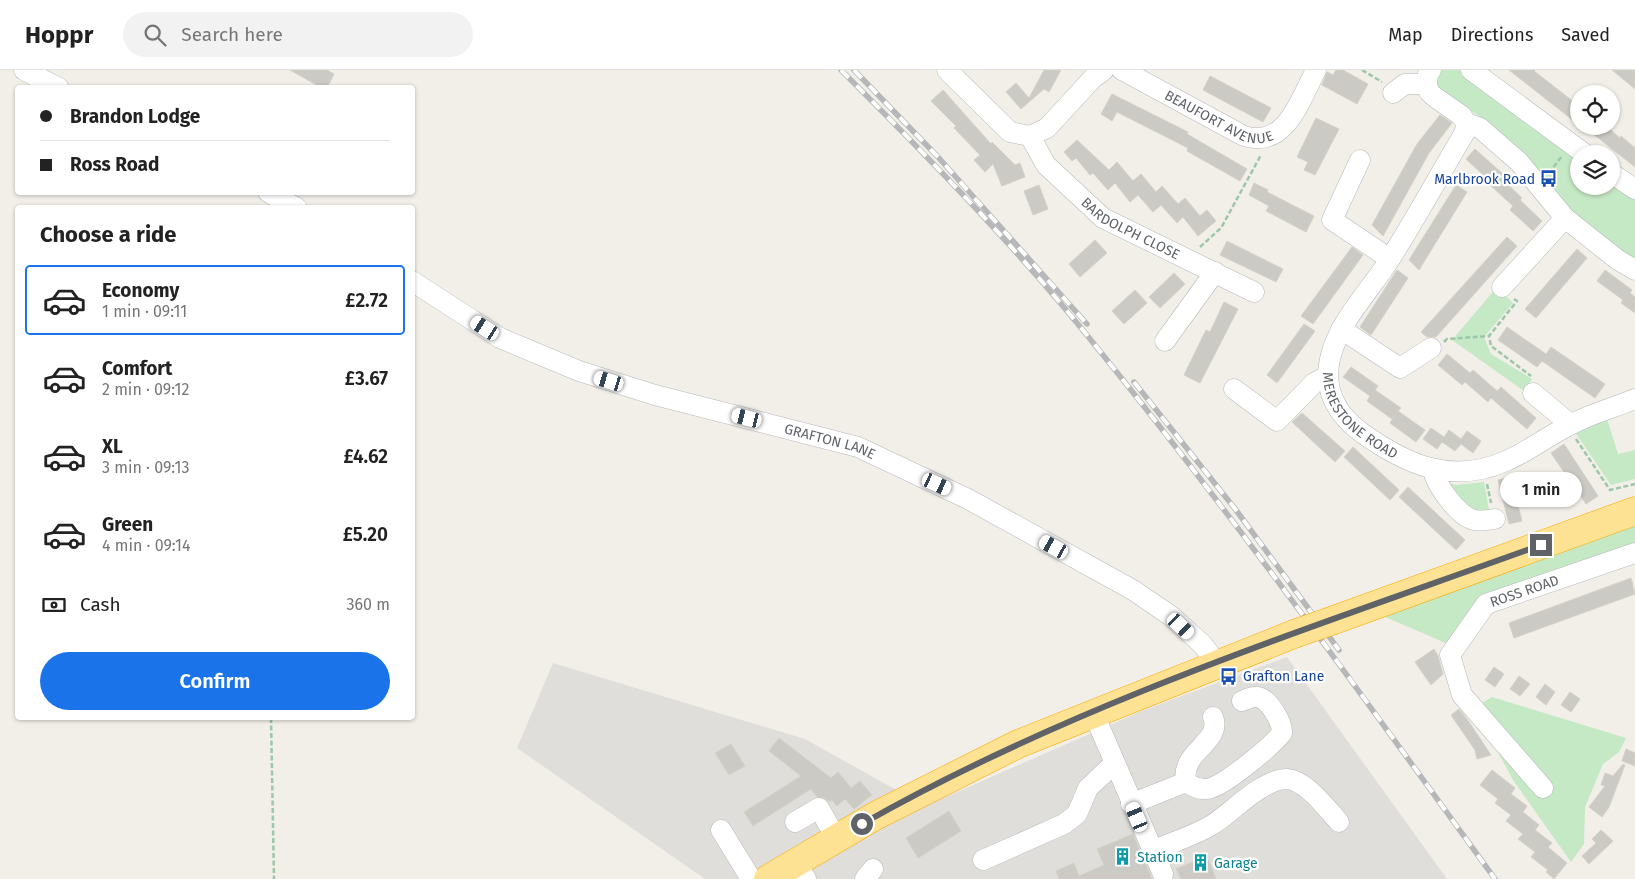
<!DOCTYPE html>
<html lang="en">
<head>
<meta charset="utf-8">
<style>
  body { margin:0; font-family:"Fira Sans",sans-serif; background:#f2f2f2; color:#222; height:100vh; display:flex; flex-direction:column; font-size:19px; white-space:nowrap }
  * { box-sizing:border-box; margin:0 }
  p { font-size:16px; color:#767676 }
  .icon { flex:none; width:28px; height:28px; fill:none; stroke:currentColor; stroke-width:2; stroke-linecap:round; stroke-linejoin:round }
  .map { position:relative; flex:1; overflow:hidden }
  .drawer { position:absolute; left:15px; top:135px; width:400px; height:515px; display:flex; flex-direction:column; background:#fff; border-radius:5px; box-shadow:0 1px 4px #0004 }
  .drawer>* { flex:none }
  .top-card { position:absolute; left:15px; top:15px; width:400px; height:110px; border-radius:5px; box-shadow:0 1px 4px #0004; display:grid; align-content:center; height:110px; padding:0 25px; background:#fff }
  .buttons { position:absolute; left:1570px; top:15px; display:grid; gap:10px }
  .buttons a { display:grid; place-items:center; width:50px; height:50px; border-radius:50%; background:#fff; box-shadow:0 1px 4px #0004; font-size:25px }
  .end { position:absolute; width:22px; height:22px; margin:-11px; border:6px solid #5f6368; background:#fff; box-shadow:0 0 0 2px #fff }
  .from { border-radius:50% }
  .bubble { position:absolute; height:35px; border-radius:18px; background:#fff; box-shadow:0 1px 4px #0004; font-size:16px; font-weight:600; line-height:35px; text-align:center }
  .car { position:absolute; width:15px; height:30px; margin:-15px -8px; border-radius:6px; box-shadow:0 0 4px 1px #0007; background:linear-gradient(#fff 24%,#345 0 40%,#fff 0 76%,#345 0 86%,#fff 0) }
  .top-card b { display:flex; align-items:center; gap:18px; height:48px; font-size:19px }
  .top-card b+b { border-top:1px solid #e0e0e0 }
  .top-card i { width:12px; height:12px; background:#222 }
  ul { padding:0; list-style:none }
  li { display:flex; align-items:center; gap:15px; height:70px; margin:0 10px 8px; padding:0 15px; border:2px solid transparent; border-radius:5px }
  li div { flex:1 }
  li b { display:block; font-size:19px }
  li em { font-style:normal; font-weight:600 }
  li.current { border-color:#1a73e8 }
  li>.icon { width:45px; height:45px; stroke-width:1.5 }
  h2 { padding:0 25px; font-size:22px; line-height:60px }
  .pay { display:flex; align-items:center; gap:12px; height:55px; padding:0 25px; font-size:19px }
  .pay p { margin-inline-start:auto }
  .button { display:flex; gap:10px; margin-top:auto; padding:10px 25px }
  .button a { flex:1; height:58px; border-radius:30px; background:#1a73e8; color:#fff; font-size:20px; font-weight:600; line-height:58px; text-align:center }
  header { display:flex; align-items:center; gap:30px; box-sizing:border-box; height:70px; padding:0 25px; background:#fff; border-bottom:1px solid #e0e0e0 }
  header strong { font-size:24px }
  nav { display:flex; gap:28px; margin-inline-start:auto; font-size:18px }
  .search { width:350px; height:45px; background:#f2f2f2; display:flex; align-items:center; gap:12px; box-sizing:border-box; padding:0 18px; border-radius:28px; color:#767676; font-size:19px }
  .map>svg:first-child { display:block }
  .industrial { fill:#e0deda }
  .green { fill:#c5e8c5 }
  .building { fill:#cccac5; stroke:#d6d1c6 }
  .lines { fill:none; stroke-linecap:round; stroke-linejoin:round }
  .minor-casing { stroke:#b5b8bc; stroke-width:21 }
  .highway-casing { stroke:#f9ab00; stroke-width:29 }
  .path { stroke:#9cc7a9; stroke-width:2.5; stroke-dasharray:5 2.5; stroke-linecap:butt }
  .minor { stroke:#fff; stroke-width:20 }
  .highway { stroke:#fde293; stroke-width:28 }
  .rail-casing { stroke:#b6b7b8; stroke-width:5.5 }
  .rail { stroke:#fff; stroke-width:4; stroke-dasharray:11; stroke-linecap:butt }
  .highway-bridge-casing { stroke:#f9ab00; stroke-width:29; stroke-linecap:butt }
  .highway-bridge { stroke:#fde293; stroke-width:28 }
  .route { stroke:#5f6368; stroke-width:6 }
  .labels { text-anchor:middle; stroke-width:4.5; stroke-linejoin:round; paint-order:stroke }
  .street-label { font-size:14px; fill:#5f6368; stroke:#fff }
  .transit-label { font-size:14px; fill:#164399; stroke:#fff; text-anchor:end }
  .culture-label { font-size:14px; fill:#0d838f; stroke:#fff; text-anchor:start }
</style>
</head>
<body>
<header>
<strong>Hoppr</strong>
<div class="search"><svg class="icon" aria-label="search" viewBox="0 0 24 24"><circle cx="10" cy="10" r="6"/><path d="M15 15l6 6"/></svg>Search here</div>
<nav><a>Map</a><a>Directions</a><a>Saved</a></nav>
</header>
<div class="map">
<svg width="1635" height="809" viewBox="0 0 1635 809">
  <rect width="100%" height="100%" fill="#f1efe8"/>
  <path class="industrial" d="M1287,587l160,222h-742l-188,-131 36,-85 252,76 120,67 219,-96z"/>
  <g class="green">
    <path d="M1442,0h17l120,87v29h32v-4l24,18v62l-66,-48 -81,-92 -50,-33 -3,-11z"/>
    <path d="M1497,217l16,16 -29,34 7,17 41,25 -8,12 -72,-51z"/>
    <path d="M1607,349l11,35 17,-4v29l-24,6 -36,-53z"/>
    <path d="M1444,412l12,3 28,-3 6,33 -11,1z"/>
    <path d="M1635,449v25l-159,57 -28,43 -72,-31z"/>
    <path d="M1492,627l134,41 -7,14 -16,12 -18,43 -1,37 -13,18 -58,-82 -39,-72z"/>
  </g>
  <g class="building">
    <path d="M290,0h37l7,4 -7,14h-5z"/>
    <path d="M1044,0h17l-12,22 -5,-3 -23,20 -15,-17 10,-9 13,15z"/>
    <path d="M1336,0h7l25,14 -11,20 -35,-19 5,-13 6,3z"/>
    <path d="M1509,0h26l-1,1 45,35v19z"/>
    <path d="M1612,0h23v19z"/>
    <path d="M1210,6l61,32 -8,14 -60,-32z"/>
    <path d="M943,20l48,54 1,-2 23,23 5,-2 5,14 -23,9 -9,-22 -8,8 -11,-12 6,-5 -26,-27 2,-2 -25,-25z"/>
    <path d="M1112,24l76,38 -1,2 60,35 -7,12 -53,-30 1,-3 -71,-36 -5,9 -11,-7z"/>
    <path d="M1440,45l12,8 -23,30 -46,83 -11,-11 45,-81z"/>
    <path d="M1316,48l23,11 -24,46 -11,-5 4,-8 -11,-5z"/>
    <path d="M1583,56h23l14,12 1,-2 14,12v19z"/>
    <path d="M1077,70l32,30 8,-8 16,19 8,-7 15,18 6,-6 16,18 7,-6 15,18 7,-6 9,11 -18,15 -15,-19 -6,6 -16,-18 -8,7 -15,-17 -8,7 -15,-19 -7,7 -15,-17 -3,2 -14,-17 -4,3 -8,-9z"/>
    <path d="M1475,79l28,25 -3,3 22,21 -2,2 22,21 -9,10 -23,-21 3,-4 -22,-20 2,-2 -27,-25z"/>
    <path d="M1254,113l14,7 -1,2 47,24 -8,16 -40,-21 3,-5 -20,-11z"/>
    <path d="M1039,115l9,24 -15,6 -9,-24z"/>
    <path d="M1456,115l11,7 -48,78 -10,-10z"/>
    <path d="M1507,167l10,9 -81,91h-9l-6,-5z"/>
    <path d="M1095,170l12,13 -27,24 -11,-13z"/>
    <path d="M1227,171l56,28 -7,13 -56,-27z"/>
    <path d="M1352,177l11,8 -50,69 -12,-8z"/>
    <path d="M1577,179l10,9 -51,60 -11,-9z"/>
    <path d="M1397,200l11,8 -37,57 -11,-8z"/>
    <path d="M1605,200l27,20 -2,3 5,4v16l-14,-10 2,-3 -26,-19z"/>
    <path d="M1174,203l11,11 -25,24 -11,-11z"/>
    <path d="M1135,220l12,13 -23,21 -12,-13z"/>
    <path d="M1224,232l14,7 -38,74 -16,-8 22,-45 4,2z"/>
    <path d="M1304,254l11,7 -38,52 -10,-8z"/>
    <path d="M1507,257l39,27 5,-7 54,37 -10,14 -53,-37 -5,6 -39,-27z"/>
    <path d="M1447,284l23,19 3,-3 24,21 4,-4 35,31 -9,11 -36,-31 -3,4 -23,-20 -3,3 -24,-20z"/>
    <path d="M1351,297l27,19 -3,4 26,18 -3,3 27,19 -9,12 -26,-19 5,-8 -3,4 -25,-18 3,-5 -27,-19z"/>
    <path d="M1302,343l43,38 -10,11 -43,-40z"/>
    <path d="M1431,358l13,9 5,-7 12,9 6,-8 14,10 -8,12 -12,-9 -6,7 -13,-9 -5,7 -14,-10z"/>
    <path d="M1564,374l34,52 -12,8 -35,-51z"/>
    <path d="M1353,377l46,43 -9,10 -46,-43z"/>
    <path d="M1511,407l11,44 -13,3 -11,-44z"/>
    <path d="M1408,417l57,53 -9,10 -57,-53z"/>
    <path d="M1631,508l4,16 -121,44 -5,-15z"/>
    <path d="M1434,579l4,7 5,18 -12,11 -16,-23z"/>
    <path d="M1494,597l10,7 -9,13 -10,-7z"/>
    <path d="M1519,606l11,8 -10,12 -10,-7z"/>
    <path d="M1545,614l10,8 -9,13 -10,-8z"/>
    <path d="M1570,622l10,7 -9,13 -10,-7z"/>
    <path d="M1459,639l8,10 24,36 -14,4 -2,-9 -24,-35z"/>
    <path d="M779,668l52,40 7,-6 13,16 9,-7 12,14 -18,14 -9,-10 -8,7 -5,-6 -3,2 -4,-4 -8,-1 -6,-8 -58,37 -9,-14 57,-36 -32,-25z"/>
    <path d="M731,674l14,22 -16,9 -14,-22z"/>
    <path d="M1626,679l9,4v13l-13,-5z"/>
    <path d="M1623,694l2,1 -16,42 -7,10 -13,-10 16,-21 -4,-1 4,-12 8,3z"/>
    <path d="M1492,700l23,18 -4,6 16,12 -4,6 16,13 -4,5 17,13 -4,4 19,16 -13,16 -8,-7 2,-2 -17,-13 4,-5 -17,-13 5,-5 -17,-13 5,-6 -16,-12 3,-4 -18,-14z"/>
    <path d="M949,741l12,20 -43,27 -12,-20z"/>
    <path d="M1601,760l12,11 -24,23 -7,-8 14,-13 -4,-4z"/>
    <path d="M1133,764l19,45h-93l-3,-8 18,-8 5,13 25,-11 -7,-16z"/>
    <path d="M1207,786l9,23h-35l-5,-10z"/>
  </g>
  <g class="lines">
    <defs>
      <g id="minor">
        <path d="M24,0l35,18"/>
        <path d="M947,0l63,62 20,4 17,-8 46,-50 11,-8"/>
        <path id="s1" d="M1122,0l122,66c42,13 56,-36 72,-66"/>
        <path d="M1431,0l-3,4 -1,10 2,8 7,6 26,18 4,7 14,5 39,34 46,56 53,42 17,10"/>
        <path d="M1471,0l114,84"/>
        <path d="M1393,23l12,-9h22"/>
        <path id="s2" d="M1466,53l-1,9c-25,42 -49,86 -75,127 -20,32 -52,63 -60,100 -7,31 7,56 32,74 45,32 90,52 144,28 23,-10 43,-26 66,-37 20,-11 42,-16 63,-25"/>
        <path id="s3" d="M1030,66l16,29 57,53 151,74"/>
        <path d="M1360,90l-28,60 58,39"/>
        <path d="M1611,103l24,16"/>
        <path d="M268,122l29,16"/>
        <path id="s4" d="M412,211l88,57 79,33 76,24 203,52 110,52 165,91 38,26 31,28 15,19"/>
        <path d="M1502,217l63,-69"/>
        <path d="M1341,259l59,39 31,-20"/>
        <path d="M1165,271l50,-69"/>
        <path d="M1234,319l43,32 37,-38 13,-7"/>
        <path d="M1533,323l37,31"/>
        <path d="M1433,399c2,15 26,49 42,51 6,1 14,0 20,-1"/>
        <path d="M1093,642l70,162"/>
        <path d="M1213,647c10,26 -33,33 -27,65 7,5 16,9 25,6 16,-5 61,-42 71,-55 1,-10 -13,-34 -24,-36 -5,-1 -11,2 -16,4"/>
        <path id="s5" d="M1543,718l-81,-93 -12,-40 36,-51 149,-51"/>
        <path d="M1131,734l55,-22"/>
        <path d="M795,752l24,-14 17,30"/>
        <path d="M721,760l30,49"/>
        <path d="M1152,781c20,-9 45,-16 63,-28 19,-13 48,-44 72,-44 19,1 40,30 52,43"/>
        <path d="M983,790l81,-36 13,-10 11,-26 27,-25"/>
        <path d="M795,792l11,17"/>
        <path d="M865,809l8,-10"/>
      </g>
      <g id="highway">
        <path d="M1334,550l301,-109"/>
        <path d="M768,809l107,-63 143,-72 276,-110"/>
      </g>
    </defs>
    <use href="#minor" class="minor-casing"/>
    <use href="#highway" class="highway-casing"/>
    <g class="path">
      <path d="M1362,0l20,12"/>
      <path d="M1549,103l13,-17"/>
      <path d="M1200,177l21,-19 40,-73"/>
      <path d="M1514,229l3,2 -28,35 2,10 40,30"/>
      <path d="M1444,272l3,-3 42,-3"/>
      <path d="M1576,369l34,51 25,-6"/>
      <path d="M1487,414l4,19"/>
      <path d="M271,648l3,161"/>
    </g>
    <use href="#minor" class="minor"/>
    <use href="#highway" class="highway"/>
    <defs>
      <g id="rail">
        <path d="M841,0c91,91 182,184 262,285 137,170 264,347 392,524"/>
        <path d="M854,0l84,87 149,167"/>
        <path d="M1134,312l102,128 103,140"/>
      </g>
    </defs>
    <use href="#rail" class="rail-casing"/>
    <use href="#rail" class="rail"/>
    <defs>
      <path id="highway-bridge" d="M1294,564l40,-14"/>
    </defs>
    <use href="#highway-bridge" class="highway-bridge-casing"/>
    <use href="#highway-bridge" class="highway-bridge"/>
  </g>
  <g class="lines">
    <path class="route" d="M862,754c213,-121 449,-196 679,-279"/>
  </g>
  <defs>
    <symbol id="bus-bare" viewBox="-9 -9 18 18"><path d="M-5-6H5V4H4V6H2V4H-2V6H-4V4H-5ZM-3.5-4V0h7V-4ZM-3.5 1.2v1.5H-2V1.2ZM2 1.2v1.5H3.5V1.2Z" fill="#1a4fb4" stroke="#fff" stroke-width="2.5" paint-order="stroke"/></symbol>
    <symbol id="building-bare" viewBox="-9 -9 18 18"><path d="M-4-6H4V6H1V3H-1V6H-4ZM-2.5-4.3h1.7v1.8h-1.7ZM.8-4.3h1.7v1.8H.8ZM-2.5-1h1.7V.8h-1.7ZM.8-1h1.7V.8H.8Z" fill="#0f9aa8" stroke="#fff" stroke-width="2.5" paint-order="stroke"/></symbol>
  </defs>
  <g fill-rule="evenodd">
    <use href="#bus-bare" x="1536" y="96" width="25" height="25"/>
    <use href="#bus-bare" x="1216" y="594" width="25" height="25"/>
    <use href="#building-bare" x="1110" y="774" width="25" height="25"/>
    <use href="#building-bare" x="1188" y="780" width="25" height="25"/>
  </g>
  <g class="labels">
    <g class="street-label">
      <text dy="5" stroke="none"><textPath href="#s1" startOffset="109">BEAUFORT AVENUE</textPath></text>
      <text dy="5" stroke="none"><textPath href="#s3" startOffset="140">BARDOLPH CLOSE</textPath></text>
      <text dy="5" stroke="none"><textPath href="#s2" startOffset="344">MERESTONE ROAD</textPath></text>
      <text dy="5" stroke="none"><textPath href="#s4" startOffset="451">GRAFTON LANE</textPath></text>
      <text dy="5" stroke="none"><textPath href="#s5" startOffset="268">ROSS ROAD</textPath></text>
    </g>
    <g class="transit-label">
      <text x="1535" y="114">Marlbrook Road</text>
      <text x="1243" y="611" text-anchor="start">Grafton Lane</text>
    </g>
    <g class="culture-label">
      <text x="1137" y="792">Station</text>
      <text x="1214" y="798">Garage</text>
    </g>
  </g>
</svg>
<div class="buttons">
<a><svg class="icon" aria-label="locate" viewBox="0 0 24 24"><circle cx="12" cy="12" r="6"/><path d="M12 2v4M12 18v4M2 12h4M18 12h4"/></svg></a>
<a><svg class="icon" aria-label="layers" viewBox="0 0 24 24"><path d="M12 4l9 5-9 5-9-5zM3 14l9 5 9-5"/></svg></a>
</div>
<i class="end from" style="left:862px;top:754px"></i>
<i class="end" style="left:1541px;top:475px"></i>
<div class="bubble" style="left:1500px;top:402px;width:82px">1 min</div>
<i class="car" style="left:485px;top:258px;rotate:303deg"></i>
<i class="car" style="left:609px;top:311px;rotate:287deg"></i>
<i class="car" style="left:747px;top:348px;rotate:284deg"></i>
<i class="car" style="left:937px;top:414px;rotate:115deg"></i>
<i class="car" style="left:1054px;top:477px;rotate:299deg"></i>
<i class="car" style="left:1181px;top:556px;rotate:133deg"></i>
<i class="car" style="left:1137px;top:747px;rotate:337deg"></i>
<div class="top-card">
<b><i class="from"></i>Brandon Lodge</b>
<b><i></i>Ross Road</b>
</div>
<section class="drawer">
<h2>Choose a ride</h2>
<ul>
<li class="current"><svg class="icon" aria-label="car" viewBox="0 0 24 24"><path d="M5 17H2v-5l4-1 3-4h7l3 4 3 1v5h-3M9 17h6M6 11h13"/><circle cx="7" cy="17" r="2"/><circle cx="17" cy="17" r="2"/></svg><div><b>Economy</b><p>1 min · 09:11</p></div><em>£2.72</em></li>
<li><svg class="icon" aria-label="car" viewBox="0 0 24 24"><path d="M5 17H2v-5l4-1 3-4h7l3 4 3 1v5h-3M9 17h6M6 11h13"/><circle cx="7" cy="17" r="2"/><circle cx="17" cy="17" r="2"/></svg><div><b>Comfort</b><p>2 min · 09:12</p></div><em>£3.67</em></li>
<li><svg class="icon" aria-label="car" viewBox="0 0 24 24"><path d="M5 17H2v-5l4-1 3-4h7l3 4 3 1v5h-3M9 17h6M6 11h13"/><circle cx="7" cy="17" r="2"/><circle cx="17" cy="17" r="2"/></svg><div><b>XL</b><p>3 min · 09:13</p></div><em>£4.62</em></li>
<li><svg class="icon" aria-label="car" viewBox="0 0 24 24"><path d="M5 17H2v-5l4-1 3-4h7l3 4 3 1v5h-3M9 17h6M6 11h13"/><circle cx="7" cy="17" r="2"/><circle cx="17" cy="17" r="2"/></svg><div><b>Green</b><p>4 min · 09:14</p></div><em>£5.20</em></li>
</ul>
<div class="pay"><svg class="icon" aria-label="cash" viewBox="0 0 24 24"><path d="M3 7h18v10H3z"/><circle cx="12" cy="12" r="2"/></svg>Cash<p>360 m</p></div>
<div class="button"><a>Confirm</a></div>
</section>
</div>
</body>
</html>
